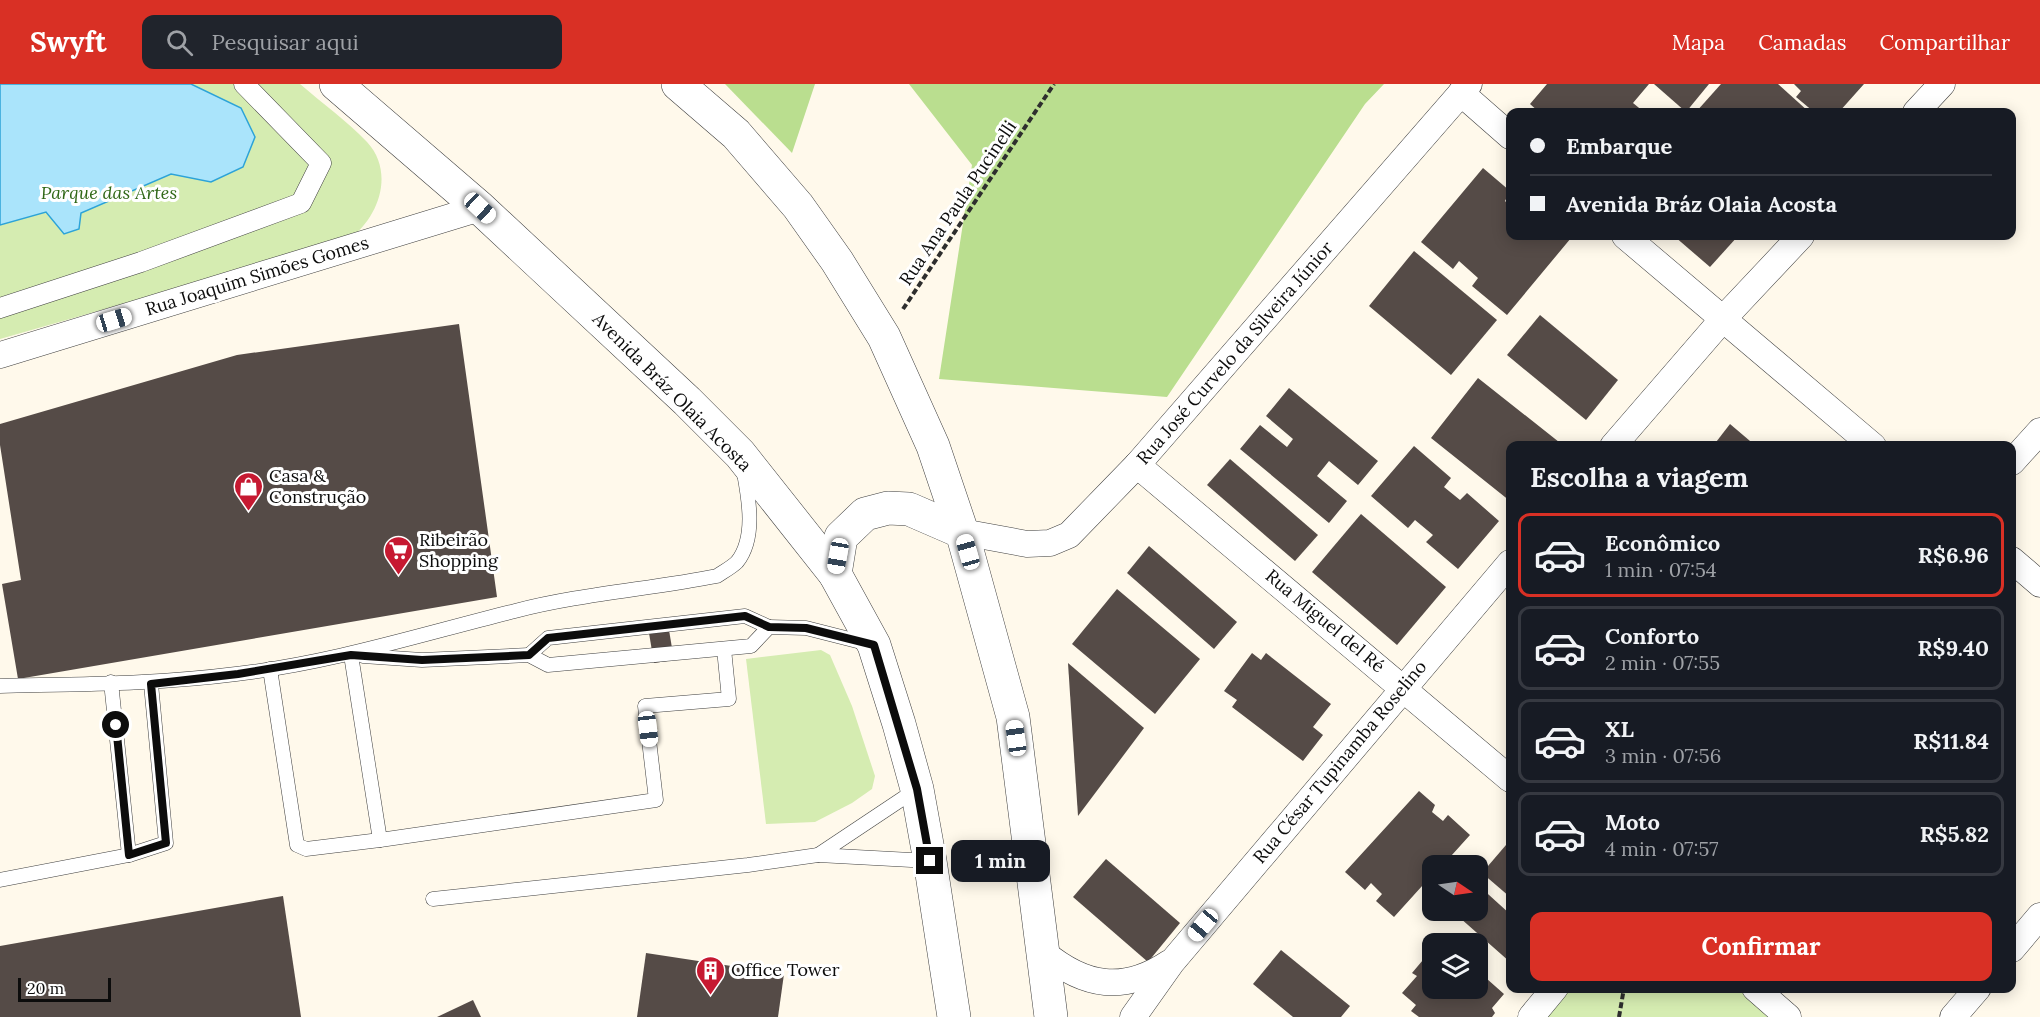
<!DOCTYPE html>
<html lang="pt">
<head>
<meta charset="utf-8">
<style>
  body { margin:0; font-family:Lora,serif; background:#20242c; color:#f1f3f6; height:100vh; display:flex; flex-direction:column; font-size:22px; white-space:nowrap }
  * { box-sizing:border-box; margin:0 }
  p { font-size:20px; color:#9ea1a6 }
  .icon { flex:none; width:33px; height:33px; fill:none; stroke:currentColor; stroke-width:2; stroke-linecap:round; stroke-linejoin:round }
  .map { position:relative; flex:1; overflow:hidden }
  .panel { position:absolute; left:1506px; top:357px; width:510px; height:552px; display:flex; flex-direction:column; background:#171b24; border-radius:12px; box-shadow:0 3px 15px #0003 }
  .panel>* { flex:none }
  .guide { position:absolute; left:1506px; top:24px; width:510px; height:132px; border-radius:12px; box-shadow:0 3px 15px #0003; display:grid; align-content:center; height:132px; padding:0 24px; background:#171b24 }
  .needle { width:39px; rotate:103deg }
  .buttons { position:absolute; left:1422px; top:771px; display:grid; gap:12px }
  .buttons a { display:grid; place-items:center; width:66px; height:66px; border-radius:12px; background:#171b24; box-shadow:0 3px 15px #0003; font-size:30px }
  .scale { position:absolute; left:18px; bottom:15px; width:93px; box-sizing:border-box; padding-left:6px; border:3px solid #0c0c0c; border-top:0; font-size:16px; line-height:21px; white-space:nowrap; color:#0c0c0c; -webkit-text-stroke:4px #fff; paint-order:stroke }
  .end { position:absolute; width:27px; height:27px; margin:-14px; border:8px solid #0c0c0c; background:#fff; box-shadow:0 0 0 3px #fff }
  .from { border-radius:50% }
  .bubble { position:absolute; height:42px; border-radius:12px; background:#171b24; box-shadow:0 3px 15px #0003; font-size:20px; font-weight:800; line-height:42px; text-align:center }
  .car { position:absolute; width:18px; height:36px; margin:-18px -9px; border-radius:8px; box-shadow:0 0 4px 2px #0007; background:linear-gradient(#fff 24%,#345 0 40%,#fff 0 76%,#345 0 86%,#fff 0) }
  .guide b { display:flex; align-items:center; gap:21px; height:57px; font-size:22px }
  .guide b+b { border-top:2px solid #363941 }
  .guide i { width:15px; height:15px; background:#f1f3f6 }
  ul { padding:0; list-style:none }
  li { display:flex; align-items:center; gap:18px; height:84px; margin:0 12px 9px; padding:0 12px; border:3px solid #363941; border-radius:12px }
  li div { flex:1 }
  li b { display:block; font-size:22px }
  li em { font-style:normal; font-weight:800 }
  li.current { border-color:#d93025 }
  li>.icon { width:54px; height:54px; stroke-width:1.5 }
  h2 { padding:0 24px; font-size:27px; line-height:72px }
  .primary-button { display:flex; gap:12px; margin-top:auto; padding:12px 24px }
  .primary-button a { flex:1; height:69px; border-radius:12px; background:#d93025; color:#fff; font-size:24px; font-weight:800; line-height:69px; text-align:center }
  header { display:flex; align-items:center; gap:36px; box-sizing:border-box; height:84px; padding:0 30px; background:#d93025; color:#fff }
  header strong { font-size:28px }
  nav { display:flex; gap:33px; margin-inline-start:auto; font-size:21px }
  .search { width:420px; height:54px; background:#20242c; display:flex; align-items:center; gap:15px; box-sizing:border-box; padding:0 21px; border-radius:12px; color:#9ea1a6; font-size:22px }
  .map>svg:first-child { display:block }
  .green { fill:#d5ecb1 }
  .forest { fill:#bade8f }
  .water { fill:#aae4fb; stroke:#2ca3d8; stroke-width:1.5 }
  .building { fill:#554b47 }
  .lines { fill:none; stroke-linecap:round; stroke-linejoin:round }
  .service-casing { stroke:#3f3f3f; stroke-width:15 }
  .pedestrian-casing { stroke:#3f3f3f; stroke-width:21 }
  .minor-casing { stroke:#3f3f3f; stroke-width:27 }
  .tertiary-casing { stroke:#3f3f3f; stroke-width:34 }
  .path { stroke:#2e2e2e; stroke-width:4; stroke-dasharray:6 3; stroke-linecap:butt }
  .service { stroke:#fff; stroke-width:14 }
  .pedestrian { stroke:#fff; stroke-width:20 }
  .minor { stroke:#fff; stroke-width:26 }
  .tertiary { stroke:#fff; stroke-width:33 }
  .route { stroke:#0c0c0c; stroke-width:8 }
  .labels { text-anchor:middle; stroke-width:6; stroke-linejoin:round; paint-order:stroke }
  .park-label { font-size:18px; font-style:italic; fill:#306817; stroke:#fff }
  .street-label { font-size:18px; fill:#0c0c0c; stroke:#fff }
  .poi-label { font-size:18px; fill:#0c0c0c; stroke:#fff; text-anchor:start }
</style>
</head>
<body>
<header>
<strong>Swyft</strong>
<div class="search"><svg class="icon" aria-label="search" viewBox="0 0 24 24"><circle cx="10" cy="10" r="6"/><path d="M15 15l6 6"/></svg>Pesquisar aqui</div>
<nav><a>Mapa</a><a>Camadas</a><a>Compartilhar</a></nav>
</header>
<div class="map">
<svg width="2040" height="933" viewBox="0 0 2040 933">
  <rect width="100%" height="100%" fill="#fff9eb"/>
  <g class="green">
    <path d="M0,0h300c22,19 47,37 67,58 28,30 12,76 -18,97l-349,100z"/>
    <path d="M821,566l9,5 22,51 23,70 -3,13 -20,14 -37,19 -49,2 -20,-165z"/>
    <path d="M1555,904l200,1 33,28h-257z"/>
  </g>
  <g class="forest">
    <path d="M725,0h90l-23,69z"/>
    <path d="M909,0h475l-19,20 -198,293 -228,-18 33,-214z"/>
  </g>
  <path class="water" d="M0,0h191l50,24 14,29 -12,30 -32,15 -40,-8 -90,39 -2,16 -15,5 -18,-22 -46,13z"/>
  <g class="building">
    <path d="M1547,0h102l-16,19 11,9h-105l-9,-8z"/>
    <path d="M1654,0h55l-23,28z"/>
    <path d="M1721,0h57l31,28h-113z"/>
    <path d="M1794,0h70l-25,28h-25l-18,-15 5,-6z"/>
    <path d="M1483,84l27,23 -5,10 5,5v30h59l2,2 -64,77 -35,-29 6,-8 -19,-17 -6,8 -32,-27z"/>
    <path d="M1674,152h64l-28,31z"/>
    <path d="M1414,167l83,69 -46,55 -82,-69z"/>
    <path d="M1540,231l78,65 -32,40 -79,-65z"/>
    <path d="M459,240l38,273 -479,82 -16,-95 19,-4 -21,-135v-21l237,-69z"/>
    <path d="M1478,294l86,68h-54v55l-79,-63z"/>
    <path d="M1289,304l89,73 -20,24 -29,-24 -12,15 30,25 -18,22 -89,-74 20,-24 27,22 6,-8 -27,-23z"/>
    <path d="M1730,340l20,17 -3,5h-34z"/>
    <path d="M1414,362l37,32 -7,9 16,13 7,-7 32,28 -41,48 -32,-27 7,-7 -18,-15 -7,8 -37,-32z"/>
    <path d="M1230,375l88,76 -23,26 -88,-76z"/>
    <path d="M1361,430l85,73 -49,58 -85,-73z"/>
    <path d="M1149,462l88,76 -23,27 -87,-76z"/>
    <path d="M1117,505l83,70 -45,55 -83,-70z"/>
    <path d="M669,546l5,30 -20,3 -5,-30z"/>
    <path d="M1252,569l9,7 5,-7 65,51 -18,23 10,8 -20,26 -71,-54 5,-7 -13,-9z"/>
    <path d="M1068,579l76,65 -66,88z"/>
    <path d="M1419,707l16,14 -3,7 11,9 5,-6 22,20 -28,31h-10v9l-38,42 -18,-16 6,-7 -11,-11 -6,7 -20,-18z"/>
    <path d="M1506,761l4,4v48l-28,-24z"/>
    <path d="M1106,775l74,64 -32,39 -75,-65z"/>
    <path d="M1478,801l32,29v48l-59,-52h27z"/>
    <path d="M283,812l18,121h-301v-71z"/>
    <path d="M1281,866l69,56 -9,11h-48l-40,-33z"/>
    <path d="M646,869l138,21 -6,43h-141z"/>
    <path d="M1428,870l4,4v30h46v-17l26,23 -12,14 3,5 -3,4h-73l-8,-6 5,-6 -14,-12 15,-17 -5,-3z"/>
    <path d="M473,916l8,17h-44z"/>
  </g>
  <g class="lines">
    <defs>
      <g id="service">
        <path d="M351,571l29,185 276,-40 -11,-94 84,-7 -5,-50"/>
        <path d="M529,571l19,-17 197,-22 24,11"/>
        <path d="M363,572l59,4 107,-5 19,10 203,-19 18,-19 37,1 63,16"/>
        <path d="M270,585l27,176 9,4 74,-9"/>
        <path d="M111,598l18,173"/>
        <path d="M0,602c79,-2 158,-2 236,-12 96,-11 186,-40 279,-63 65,-17 136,-22 202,-35 6,-4 15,-9 20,-14 19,-24 12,-62 7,-89"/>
        <path d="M917,705l-99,66 112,6"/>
        <path d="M0,796l129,-25 37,-12 -15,-159"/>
        <path d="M433,815l315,-34 70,-10"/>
      </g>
      <path id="pedestrian" d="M0,224l141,-46 160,-59 20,-40 -77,-79"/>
      <g id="minor">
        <path d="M1461,9l49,43"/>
        <path d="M1916,28l26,-28"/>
        <path d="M1625,152l248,210"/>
        <path d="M0,271l480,-147"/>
        <path d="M1613,362l109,-126 79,-84"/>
        <path d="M2012,378l28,-31"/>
        <path d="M1137,381l373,314"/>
        <path d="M962,448l65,12 23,-1 19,-8 68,-70 332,-381"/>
        <path d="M2012,476l28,24"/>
        <path d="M2012,865l28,-33"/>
        <path d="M1044,869c41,34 80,40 125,10"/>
        <path d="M1755,904l33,29"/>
        <path d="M1133,933l39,-55 338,-399"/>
        <path d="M1531,933l24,-29"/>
        <path d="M1953,933l25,-29"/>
      </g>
      <g id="tertiary">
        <path d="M336,0l144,124 207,193 53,53 95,120 39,71 25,79 18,65 13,72 24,156"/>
        <path d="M678,0l58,50 62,72 39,55 47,76 49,109 29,86 51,185 38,300"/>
        <path d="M835,490l6,-37 24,-23 23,-6 21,1 53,23"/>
      </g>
    </defs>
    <use href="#service" class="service-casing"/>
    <use href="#pedestrian" class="pedestrian-casing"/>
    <use href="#minor" class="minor-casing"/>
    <use href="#tertiary" class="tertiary-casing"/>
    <g class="path">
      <path d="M903,225l151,-225"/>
      <path d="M1619,933l5,-29"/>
    </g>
    <use href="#service" class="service"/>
    <use href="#pedestrian" class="pedestrian"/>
    <use href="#minor" class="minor"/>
    <use href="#tertiary" class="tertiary"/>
  </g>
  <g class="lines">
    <path class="route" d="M116,641l13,130 37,-12 -15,-159 87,-10 113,-19 71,5 107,-5 19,-17 197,-22 24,11 37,1 68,17 43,144 13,72"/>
  </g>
  <defs>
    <symbol id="shop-pin" viewBox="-11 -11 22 30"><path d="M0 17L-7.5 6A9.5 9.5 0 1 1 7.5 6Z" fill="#c61931" stroke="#fff"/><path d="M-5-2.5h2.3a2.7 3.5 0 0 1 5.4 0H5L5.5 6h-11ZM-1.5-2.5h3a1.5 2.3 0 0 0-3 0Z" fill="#fff"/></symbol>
    <symbol id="supermarket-pin" viewBox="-11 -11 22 30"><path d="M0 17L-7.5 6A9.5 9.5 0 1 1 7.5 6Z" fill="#c61931" stroke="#fff"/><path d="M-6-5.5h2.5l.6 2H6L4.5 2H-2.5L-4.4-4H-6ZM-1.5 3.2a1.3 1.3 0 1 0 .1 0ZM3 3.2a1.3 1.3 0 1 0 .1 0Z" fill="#fff"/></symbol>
    <symbol id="building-pin" viewBox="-11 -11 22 30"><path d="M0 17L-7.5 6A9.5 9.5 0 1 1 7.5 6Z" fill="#c61931" stroke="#fff"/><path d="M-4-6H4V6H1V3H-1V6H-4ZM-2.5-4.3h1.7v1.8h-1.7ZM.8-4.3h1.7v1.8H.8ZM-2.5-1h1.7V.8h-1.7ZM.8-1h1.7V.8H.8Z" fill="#fff"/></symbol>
  </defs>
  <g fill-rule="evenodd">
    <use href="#shop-pin" x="232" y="386" width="33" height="45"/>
    <use href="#supermarket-pin" x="382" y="450" width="33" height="45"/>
    <use href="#building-pin" x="694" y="870" width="33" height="45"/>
  </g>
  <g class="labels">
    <g class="park-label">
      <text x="109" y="115">Parque das Artes</text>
    </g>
    <g class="street-label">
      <text transform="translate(958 119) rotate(-56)" y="6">Rua Ana Paula Pucinelli</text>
      <text transform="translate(257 192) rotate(-17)" y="6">Rua Joaquim Simões Gomes</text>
      <text transform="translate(1235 269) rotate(-49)" y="6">Rua José Curvelo da Silveira Júnior</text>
      <text transform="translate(672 308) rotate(45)" y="6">Avenida Bráz Olaia Acosta</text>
      <text transform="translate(1325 537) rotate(40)" y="6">Rua Miguel del Ré</text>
      <text transform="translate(1340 678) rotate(-50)" y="6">Rua César Tupinamba Roselino</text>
    </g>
    <g class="poi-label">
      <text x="269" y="398">Casa &amp;<tspan x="269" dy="21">Construção</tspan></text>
      <text x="419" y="462">Ribeirão<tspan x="419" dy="21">Shopping</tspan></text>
      <text x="731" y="892">Office Tower</text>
    </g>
  </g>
</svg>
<div class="buttons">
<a><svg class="needle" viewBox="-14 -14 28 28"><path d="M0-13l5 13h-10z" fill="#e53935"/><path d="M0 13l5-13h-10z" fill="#9ea1a6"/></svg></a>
<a><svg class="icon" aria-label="layers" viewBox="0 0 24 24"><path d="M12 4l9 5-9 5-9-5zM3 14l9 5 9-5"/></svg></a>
</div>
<div class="scale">20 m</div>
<i class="end from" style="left:116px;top:641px"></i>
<i class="end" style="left:930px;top:777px"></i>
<div class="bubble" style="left:951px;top:756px;width:99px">1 min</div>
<i class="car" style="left:480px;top:124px;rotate:133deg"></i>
<i class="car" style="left:114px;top:236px;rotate:73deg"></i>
<i class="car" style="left:968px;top:468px;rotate:344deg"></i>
<i class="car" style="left:838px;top:472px;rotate:190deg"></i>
<i class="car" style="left:648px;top:645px;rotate:173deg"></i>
<i class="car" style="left:1016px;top:654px;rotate:352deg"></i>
<i class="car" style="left:1203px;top:841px;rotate:220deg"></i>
<div class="guide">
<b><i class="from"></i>Embarque</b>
<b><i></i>Avenida Bráz Olaia Acosta</b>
</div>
<section class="panel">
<h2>Escolha a viagem</h2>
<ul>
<li class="current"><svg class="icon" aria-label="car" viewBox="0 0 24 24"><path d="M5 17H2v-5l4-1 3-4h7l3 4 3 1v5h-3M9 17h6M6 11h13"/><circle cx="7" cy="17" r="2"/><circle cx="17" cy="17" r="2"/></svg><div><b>Econômico</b><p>1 min · 07:54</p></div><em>R$6.96</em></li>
<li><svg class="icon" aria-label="car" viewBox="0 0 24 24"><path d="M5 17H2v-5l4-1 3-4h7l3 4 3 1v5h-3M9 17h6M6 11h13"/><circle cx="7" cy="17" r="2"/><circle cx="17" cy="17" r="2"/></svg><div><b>Conforto</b><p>2 min · 07:55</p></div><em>R$9.40</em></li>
<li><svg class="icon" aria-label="car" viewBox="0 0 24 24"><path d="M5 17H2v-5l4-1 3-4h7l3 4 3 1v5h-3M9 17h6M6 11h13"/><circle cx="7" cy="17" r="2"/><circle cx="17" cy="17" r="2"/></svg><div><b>XL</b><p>3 min · 07:56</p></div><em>R$11.84</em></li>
<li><svg class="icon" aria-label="car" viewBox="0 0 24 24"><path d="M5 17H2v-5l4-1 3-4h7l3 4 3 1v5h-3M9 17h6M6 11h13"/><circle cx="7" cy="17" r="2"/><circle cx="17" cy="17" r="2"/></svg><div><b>Moto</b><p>4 min · 07:57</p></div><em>R$5.82</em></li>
</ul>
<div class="primary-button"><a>Confirmar</a></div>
</section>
</div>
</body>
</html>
